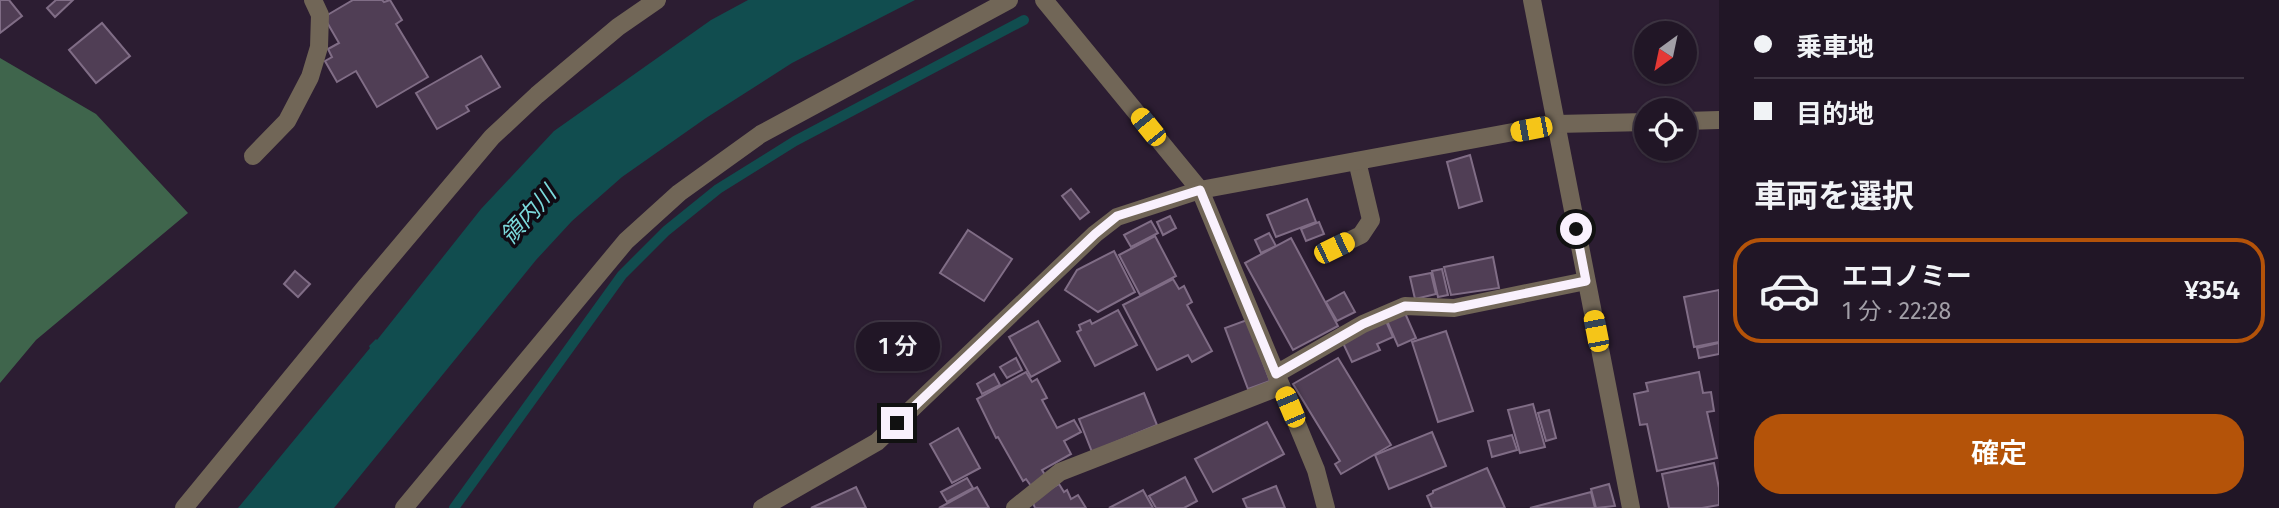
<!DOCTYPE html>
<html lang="ja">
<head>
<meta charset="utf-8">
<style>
  body { margin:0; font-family:"Fira Sans","Noto Sans JP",sans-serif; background:#2d2332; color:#f1f3f6; height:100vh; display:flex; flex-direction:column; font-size:26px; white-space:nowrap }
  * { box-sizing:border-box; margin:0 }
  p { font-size:23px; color:#a29fa7 }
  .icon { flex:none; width:38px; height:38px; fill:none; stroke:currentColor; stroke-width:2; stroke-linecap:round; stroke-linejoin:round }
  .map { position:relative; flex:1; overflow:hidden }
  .details { display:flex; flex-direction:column; background:#211626; width:560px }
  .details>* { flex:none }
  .hud { display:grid; align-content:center; height:154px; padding:0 35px; background:#211626 }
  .needle { width:46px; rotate:213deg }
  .buttons { position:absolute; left:1634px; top:21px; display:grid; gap:14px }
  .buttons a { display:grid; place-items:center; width:63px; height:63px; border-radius:50%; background:#211626; box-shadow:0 2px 5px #0004,0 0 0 2px #3e3543; font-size:35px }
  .end { position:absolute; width:32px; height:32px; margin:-16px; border:9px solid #f9f1fd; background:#111; box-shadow:0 0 0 4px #111 }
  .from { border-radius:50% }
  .bubble { position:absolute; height:49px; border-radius:24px; background:#211626; box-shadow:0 2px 5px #0004,0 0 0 2px #3e3543; font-size:23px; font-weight:600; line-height:49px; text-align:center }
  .car { position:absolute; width:21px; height:42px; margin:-21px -10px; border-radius:9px; box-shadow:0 0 5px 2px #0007; background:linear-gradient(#f5c518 24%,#345 0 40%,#f5c518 0 76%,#345 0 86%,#f5c518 0) }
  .hud b { display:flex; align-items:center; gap:24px; height:66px; font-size:26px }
  .hud b+b { border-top:2px solid #3e3543 }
  .hud i { width:18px; height:18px; background:#f1f3f6 }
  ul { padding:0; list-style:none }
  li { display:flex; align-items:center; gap:21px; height:105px; margin:0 14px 10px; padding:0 21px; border:4px solid transparent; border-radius:28px }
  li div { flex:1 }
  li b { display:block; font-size:26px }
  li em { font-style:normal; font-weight:600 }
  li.current { border-color:#b45309 }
  li>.icon { width:63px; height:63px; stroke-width:1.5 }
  h2 { padding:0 35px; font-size:32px; line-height:84px }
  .action { display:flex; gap:14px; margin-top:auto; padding:14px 35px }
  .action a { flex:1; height:80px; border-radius:28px; background:#b45309; color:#fff; font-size:28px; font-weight:600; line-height:80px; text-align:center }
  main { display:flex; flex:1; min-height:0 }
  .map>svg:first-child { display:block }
  .forest { fill:#3f654c }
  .water { fill:#114d4f }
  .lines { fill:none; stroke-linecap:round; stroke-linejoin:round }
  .stream { stroke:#114d4f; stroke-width:10 }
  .building { fill:#503e55; stroke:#806d86; stroke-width:2 }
  .lane { stroke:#716657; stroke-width:18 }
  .street { stroke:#716657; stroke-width:18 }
  .route { stroke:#f9f1fd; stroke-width:9 }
  .labels { text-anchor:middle; stroke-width:7; stroke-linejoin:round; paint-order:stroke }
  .water-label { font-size:23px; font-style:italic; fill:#7bd9db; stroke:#100a13 }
</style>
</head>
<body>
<main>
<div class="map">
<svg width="1719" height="508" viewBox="0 0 1719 508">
  <rect width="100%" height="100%" fill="#2c1d32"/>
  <path class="forest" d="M0,58l96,56 92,99 -152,127 -36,43z"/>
  <path class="water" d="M748,0h167l-123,63 -86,55 -84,59 -50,44 -36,39 -202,248h-96l132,-160 -1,-2 7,-7 1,1 104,-131 73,-78 157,-111z"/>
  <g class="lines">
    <path class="stream" d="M454,508l168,-233 44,-44 52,-42 77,-48 229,-121"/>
  </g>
  <g class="building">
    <path d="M0,0h9l13,16 -22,17z"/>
    <path d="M56,0h17l-18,17 -8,-9z"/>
    <path d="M353,0h29l2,2 6,-2 12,20 -6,4 32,53 -51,30 -21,-36 -19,11 -12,-21 7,-4 -4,-8 11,-6 -15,-26z"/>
    <path d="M102,23l28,33 -34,27 -27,-33z"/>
    <path d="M481,56l19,31 -34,19 3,5 -32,18 -21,-36z"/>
    <path d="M1470,155l12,46 -23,7 -12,-46z"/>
    <path d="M1071,189l18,23 -9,7 -18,-23z"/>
    <path d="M1307,199l9,23 -40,15 -9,-22z"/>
    <path d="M1170,216l6,12 -13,7 -6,-13z"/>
    <path d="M1151,221l7,12 -27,14 -7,-12z"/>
    <path d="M1319,222l5,12 -18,7 -5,-12z"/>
    <path d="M968,230l44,29 -28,42 -44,-28z"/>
    <path d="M1269,233l7,13 -15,7 -6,-13z"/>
    <path d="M1155,236l21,40 -36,19 -21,-40z"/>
    <path d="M1291,238l47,88 -45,24 -48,-87z"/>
    <path d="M1114,251l21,41 -37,20 -33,-22 12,-20z"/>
    <path d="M1493,257l6,31 -48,7 -7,-28z"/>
    <path d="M1442,269l6,26 -10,2 -6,-26z"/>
    <path d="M295,271l15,13 -12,13 -14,-13z"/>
    <path d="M1431,273l5,21 -21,5 -5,-22z"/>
    <path d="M1173,279l6,10 5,-3 8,16 -5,3 25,46 -20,11 -4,-7 -31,15 -34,-65z"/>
    <path d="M1719,290v52l-25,5 -10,-50z"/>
    <path d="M1344,292l11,20 -18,9 -11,-19z"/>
    <path d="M1118,310l19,35 -42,21 -18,-34 4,-2 -2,-5 11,-5 2,4z"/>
    <path d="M1405,313l11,25 -18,8 -11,-25z"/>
    <path d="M1247,320l23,61 -22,8 -23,-61z"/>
    <path d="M1038,321l22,40 -29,16 -22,-40z"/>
    <path d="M1386,321l7,16 -16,7 3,6 -28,12 -10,-21z"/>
    <path d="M1446,331l27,80 -35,11 -26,-80z"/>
    <path d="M1719,343v11l-20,4 -2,-10z"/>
    <path d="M1016,358l6,12 -15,8 -7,-11z"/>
    <path d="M1338,358l53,87 -50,29 -6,-10 5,-3 -47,-77z"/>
    <path d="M1026,372l6,10 5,-3 10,19 -5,2 15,28 17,-8 7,12 -17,9 7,13 -29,16 5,8 -16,8 -5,-7 -3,2 -25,-44 -2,1 -19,-39z"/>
    <path d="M1699,372l4,21 8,-1 3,19 -7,1 10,46 -60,13 -10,-47 -7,1 -6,-31 14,-3 -2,-8z"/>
    <path d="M994,374l6,11 -18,9 -5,-10z"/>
    <path d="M1144,393l13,32 -65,27 -13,-33z"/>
    <path d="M1533,404l12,43 -25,6 -12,-43z"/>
    <path d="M1549,410l7,28 -10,3 -8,-28z"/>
    <path d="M1267,422l17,32 -71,38 -18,-33z"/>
    <path d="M958,428l22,40 -28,15 -22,-39z"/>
    <path d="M1432,432l14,34 -57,23 -14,-34z"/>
    <path d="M1512,435l5,15 -25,7 -4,-16z"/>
    <path d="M1714,463l5,25v17l-17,3h-33l-7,-34z"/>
    <path d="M1487,468l18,40h-73l-5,-12 6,-3v-2z"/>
    <path d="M1185,477l12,24 -13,7h-28l-7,-12z"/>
    <path d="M967,478l6,10 -26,14 -6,-10z"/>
    <path d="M1059,484l5,8 3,-2 4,9 7,-4 8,13h-51l-3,-8z"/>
    <path d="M1609,484l6,22 -19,2 -5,-19z"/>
    <path d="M1276,486l9,22h-38l-4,-9z"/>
    <path d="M856,487l10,21h-55z"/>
    <path d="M977,487l12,21h-50z"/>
    <path d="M1143,490l10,18h-44z"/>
    <path d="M1591,492l4,16h-65z"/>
  </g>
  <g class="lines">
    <path class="lane" d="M1334,248l27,-13 10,-15 -14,-59"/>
    <g class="street">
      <path d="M1044,0l156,190 116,280 10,38"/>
      <path d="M1532,0l99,508"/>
      <path d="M1685,121l34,-1"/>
      <path d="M253,156l34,-35 23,-44 9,-30 1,-32 -7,-15"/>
      <path d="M1276,374l87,-50 42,-18 49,2 132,-27"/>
      <path d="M184,508l179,-218 129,-153 45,-42 81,-68 39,-27"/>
      <path d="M404,508l222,-267 53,-48 82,-59 248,-134"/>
      <path d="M762,508l115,-66 218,-208 22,-17 83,-27 356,-66 91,-2"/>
      <path d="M1015,508l45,-36 221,-86"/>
    </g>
  </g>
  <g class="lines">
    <path class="route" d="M897,423l198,-189 22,-18 83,-26 76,184 87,-50 42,-18 49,2 132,-27 -10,-52"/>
  </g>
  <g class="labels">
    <g class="water-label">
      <text transform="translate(528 215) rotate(-48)" y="8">領内川</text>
    </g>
  </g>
</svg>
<div class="buttons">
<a><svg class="needle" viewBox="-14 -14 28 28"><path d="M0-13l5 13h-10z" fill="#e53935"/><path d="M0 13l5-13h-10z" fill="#a29fa7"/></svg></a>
<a><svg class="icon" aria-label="locate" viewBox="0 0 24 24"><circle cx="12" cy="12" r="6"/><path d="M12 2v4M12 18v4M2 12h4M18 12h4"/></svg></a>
</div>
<i class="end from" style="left:1576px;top:229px"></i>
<i class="end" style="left:897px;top:423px"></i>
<div class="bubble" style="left:856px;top:322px;width:84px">1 分</div>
<i class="car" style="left:1148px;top:127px;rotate:321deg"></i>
<i class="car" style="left:1531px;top:129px;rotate:259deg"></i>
<i class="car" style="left:1334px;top:248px;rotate:64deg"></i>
<i class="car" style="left:1596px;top:331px;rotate:349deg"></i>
<i class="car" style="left:1290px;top:407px;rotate:337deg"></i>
</div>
<section class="details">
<div class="hud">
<b><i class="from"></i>乗車地</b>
<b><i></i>目的地</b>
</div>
<h2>車両を選択</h2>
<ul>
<li class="current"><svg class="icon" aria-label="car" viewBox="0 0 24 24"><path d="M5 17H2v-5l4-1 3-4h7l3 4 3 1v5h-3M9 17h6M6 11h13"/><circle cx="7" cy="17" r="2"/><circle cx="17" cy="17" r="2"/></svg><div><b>エコノミー</b><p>1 分 · 22:28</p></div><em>¥354</em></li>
</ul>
<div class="action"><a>確定</a></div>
</section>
</main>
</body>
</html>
